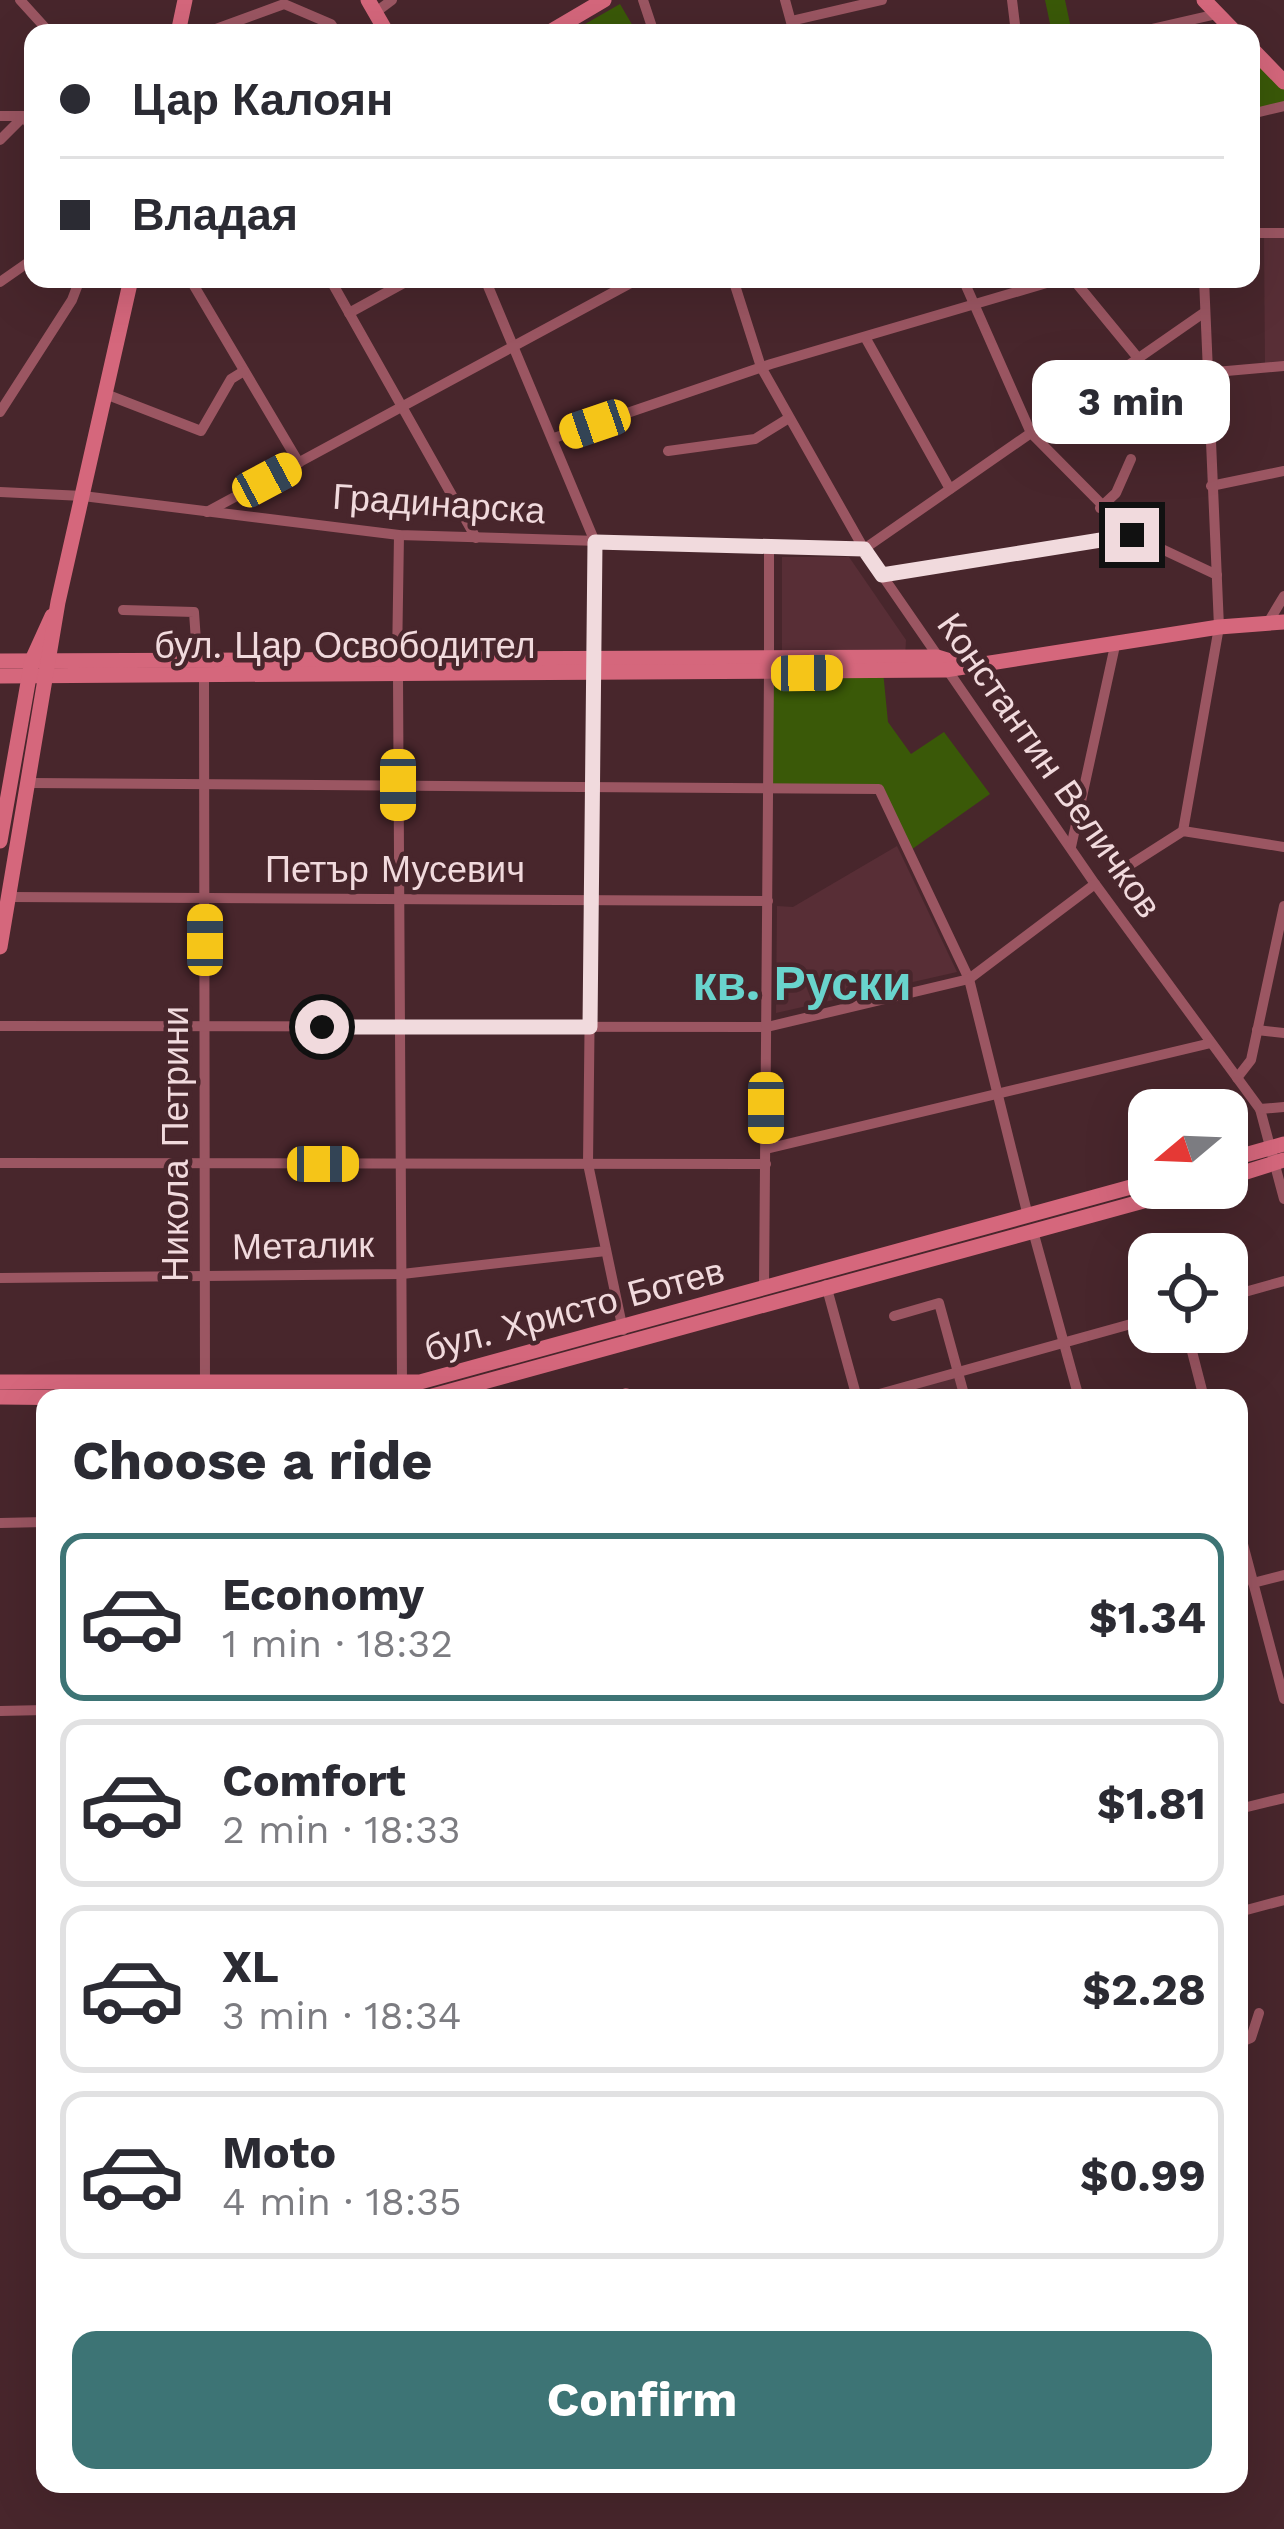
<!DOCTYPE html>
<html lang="en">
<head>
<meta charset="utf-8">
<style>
  body { margin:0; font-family:"Work Sans",sans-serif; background:#f7f7f7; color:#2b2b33; height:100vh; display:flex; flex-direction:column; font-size:45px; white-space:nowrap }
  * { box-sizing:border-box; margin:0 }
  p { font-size:39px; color:#7c7c81 }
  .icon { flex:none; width:66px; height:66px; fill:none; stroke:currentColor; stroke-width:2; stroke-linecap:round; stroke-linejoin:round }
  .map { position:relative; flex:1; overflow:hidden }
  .details { position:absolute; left:36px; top:1389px; width:1212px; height:1104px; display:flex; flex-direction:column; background:#fff; border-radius:24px; box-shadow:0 12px 48px #0002 }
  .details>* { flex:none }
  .banner { position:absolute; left:24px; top:24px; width:1236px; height:264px; border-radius:24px; box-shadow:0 12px 48px #0002; display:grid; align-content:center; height:264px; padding:0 36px; background:#fff }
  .needle { width:78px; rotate:251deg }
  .buttons { position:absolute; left:1128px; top:1089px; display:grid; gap:24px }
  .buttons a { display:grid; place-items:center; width:120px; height:120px; border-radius:24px; background:#fff; box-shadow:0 12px 48px #0002; font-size:60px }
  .end { position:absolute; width:54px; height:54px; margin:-27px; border:15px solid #f1dadd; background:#111; box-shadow:0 0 0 6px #111 }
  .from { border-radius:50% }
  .bubble { position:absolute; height:84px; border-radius:24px; background:#fff; box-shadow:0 12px 48px #0002; font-size:39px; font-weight:700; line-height:84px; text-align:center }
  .car { position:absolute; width:36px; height:72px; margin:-36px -18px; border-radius:15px; box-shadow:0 0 9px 3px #0007; background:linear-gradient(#f5c518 24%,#345 0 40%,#f5c518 0 76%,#345 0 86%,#f5c518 0) }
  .banner b { display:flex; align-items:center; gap:42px; height:114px; font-size:45px }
  .banner b+b { border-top:3px solid #e1e1e2 }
  .banner i { width:30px; height:30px; background:#2b2b33 }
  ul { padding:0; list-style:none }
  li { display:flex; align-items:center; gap:36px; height:168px; margin:0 24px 18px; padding:0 12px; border:6px solid #e1e1e2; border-radius:24px }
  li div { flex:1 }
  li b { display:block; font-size:45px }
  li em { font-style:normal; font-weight:700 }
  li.current { border-color:#3d7475 }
  li>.icon { width:108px; height:108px; stroke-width:1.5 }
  h2 { padding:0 36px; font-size:54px; line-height:144px }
  .button { display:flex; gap:24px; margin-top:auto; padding:24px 36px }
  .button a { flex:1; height:138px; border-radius:24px; background:#3d7475; color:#fff; font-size:48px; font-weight:700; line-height:138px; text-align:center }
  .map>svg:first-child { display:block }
  .built { fill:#582e36 }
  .green { fill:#3a5908 }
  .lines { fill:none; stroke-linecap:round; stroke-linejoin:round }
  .street { stroke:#9b5662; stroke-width:10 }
  .secondary { stroke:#d5677c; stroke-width:15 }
  .route { stroke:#f1dadd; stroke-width:15 }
  .labels { text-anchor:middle; stroke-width:9; stroke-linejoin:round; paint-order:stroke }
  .street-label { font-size:36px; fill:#f1dadd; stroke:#48262c }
  .district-label { font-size:48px; font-weight:bold; fill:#69d4cd; stroke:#48262c }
</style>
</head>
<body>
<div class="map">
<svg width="1284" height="2529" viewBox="0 0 1284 2529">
  <rect width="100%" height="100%" fill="#48262c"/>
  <g class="built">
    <path d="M1264,233h20v133l-19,2z"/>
    <path d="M782,557h67l57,83 -1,18 -123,2z"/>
    <path d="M897,846l60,126 -181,41 1,-107 16,1z"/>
    <path d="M954,1376l6,22h-86z"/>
  </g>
  <g class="green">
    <path d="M1045,0h20l7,33h-20z"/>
    <path d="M620,4l17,29h-63l-1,-2z"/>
    <path d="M1251,49l33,33v24l-33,8z"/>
    <path d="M883,671l5,51 23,32 33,-22 46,62 -82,58 -30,-62 -110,-3 1,-114z"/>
  </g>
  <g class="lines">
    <g class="street">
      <path d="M20,0l30,33"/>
      <path d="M643,0l11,33"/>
      <path d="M785,0l9,33"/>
      <path d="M1012,0l4,33"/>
      <path d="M376,12l16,-12"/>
      <path d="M791,21l91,-21"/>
      <path d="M205,33l79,-29 47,20 6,9"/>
      <path d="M1134,33l83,-19"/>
      <path d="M1251,114l33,-8"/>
      <path d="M0,116h24l9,15"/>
      <path d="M0,140l24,-24 9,-1"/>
      <path d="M1251,233h33"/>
      <path d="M190,279l109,184"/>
      <path d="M330,279l146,259"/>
      <path d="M485,279l110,263 -7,622 35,166"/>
      <path d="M733,279l28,88 103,182 231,335 165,225 24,90"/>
      <path d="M963,279l68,154 101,102 85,40"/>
      <path d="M1073,279l65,79"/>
      <path d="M0,282l33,-23"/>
      <path d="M349,313l62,-34"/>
      <path d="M865,337l85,152"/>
      <path d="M1204,373l80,-7"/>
      <path d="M108,395l93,36 30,-52 13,-8"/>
      <path d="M0,412l72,-112 8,-21"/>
      <path d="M554,438l217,-74 289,-85"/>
      <path d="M668,451l87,-12 34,-21"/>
      <path d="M1211,486l73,-15"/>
      <path d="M0,492l83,4 316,39 465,14 338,-235"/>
      <path d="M1100,508l16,-15 15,-34"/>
      <path d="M207,512l431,-233"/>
      <path d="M882,575l250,-40"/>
      <path d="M123,610l71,2 3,44"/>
      <path d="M1269,621l15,-25"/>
      <path d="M397,660l2,-125"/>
      <path d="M769,661v-116"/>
      <path d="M204,673l1,725"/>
      <path d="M398,677l4,706"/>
      <path d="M30,783l849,6 90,190 59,237"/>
      <path d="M1183,831l36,-204 -15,-348"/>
      <path d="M1071,847l45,-206"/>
      <path d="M1114,875l69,-44 101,16"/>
      <path d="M9,897l759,4"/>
      <path d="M0,1026l767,1 202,-48 126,-95"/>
      <path d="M1257,1030l27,3"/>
      <path d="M1237,1078l14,-18 33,-154"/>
      <path d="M1260,1109l24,-2"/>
      <path d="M766,1149l445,-106"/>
      <path d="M0,1163l766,1"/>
      <path d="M1033,1231l46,167"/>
      <path d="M0,1278l402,-4 204,-23"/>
      <path d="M826,1285l31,113"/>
      <path d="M764,1289l5,-616"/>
      <path d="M1227,1297l57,-16"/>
      <path d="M894,1316l45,-13 26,95"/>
      <path d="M1187,1332l17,66"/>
      <path d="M626,1393l1,5"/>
      <path d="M865,1398l284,-79"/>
      <path d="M0,1523l45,-1"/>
      <path d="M1239,1529l45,170"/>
      <path d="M1253,1583l31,-8"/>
      <path d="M0,1711l45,-1"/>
      <path d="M1239,1809l45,-11"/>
      <path d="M1239,1912l45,-12"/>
      <path d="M1239,2043l12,-5 8,-25"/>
    </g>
    <g class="secondary">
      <path d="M368,0l19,33"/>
      <path d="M1204,0l32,33"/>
      <path d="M178,33l7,-33"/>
      <path d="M548,33l56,-33"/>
      <path d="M1251,48l33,34"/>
      <path d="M0,661l937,-4 23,7"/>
      <path d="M0,676l945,-6 274,-43 65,-5"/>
      <path d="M0,841l32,-181 20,-44"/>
      <path d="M0,947l58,-345 73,-323"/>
      <path d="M1227,1160l57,-16"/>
      <path d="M1227,1178l57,-18"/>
      <path d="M0,1382h420l729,-200"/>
      <path d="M0,1397l88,1"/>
      <path d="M425,1398l766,-210"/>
    </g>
  </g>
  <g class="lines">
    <path class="route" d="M322,1027h268l5,-485 269,7 18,26 250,-40"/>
  </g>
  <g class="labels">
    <g class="street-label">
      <text transform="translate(439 503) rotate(4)" y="13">Градинарска</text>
      <text x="345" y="658">бул. Цар Освободител</text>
      <text transform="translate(1050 765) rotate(55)" y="13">Константин Величков</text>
      <text x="395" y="882">Петър Мусевич</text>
      <text transform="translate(175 1144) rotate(-90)" y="13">Никола Петрини</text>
      <text transform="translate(303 1245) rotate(-1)" y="13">Металик</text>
      <text transform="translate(574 1309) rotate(-15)" y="13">бул. Христо Ботев</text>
    </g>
    <g class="district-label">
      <text x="802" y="1000">кв. Руски</text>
    </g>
  </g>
</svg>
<div class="buttons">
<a><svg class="needle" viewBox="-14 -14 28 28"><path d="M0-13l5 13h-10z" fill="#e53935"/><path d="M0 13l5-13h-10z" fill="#7c7c81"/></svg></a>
<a><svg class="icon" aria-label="locate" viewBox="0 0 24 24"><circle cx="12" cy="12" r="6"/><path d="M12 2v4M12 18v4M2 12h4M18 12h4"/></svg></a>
</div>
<i class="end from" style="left:322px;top:1027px"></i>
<i class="end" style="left:1132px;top:535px"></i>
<div class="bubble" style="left:1032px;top:360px;width:198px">3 min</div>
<i class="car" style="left:595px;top:424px;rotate:251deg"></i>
<i class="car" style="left:267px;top:480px;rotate:62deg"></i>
<i class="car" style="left:807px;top:673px;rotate:89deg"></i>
<i class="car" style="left:398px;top:785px;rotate:180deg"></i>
<i class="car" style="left:205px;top:940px;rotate:0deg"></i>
<i class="car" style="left:766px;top:1108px;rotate:180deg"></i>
<i class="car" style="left:323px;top:1164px;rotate:90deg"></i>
<div class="banner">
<b><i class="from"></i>Цар Калоян</b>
<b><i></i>Владая</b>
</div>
<section class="details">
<h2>Choose a ride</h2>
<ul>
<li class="current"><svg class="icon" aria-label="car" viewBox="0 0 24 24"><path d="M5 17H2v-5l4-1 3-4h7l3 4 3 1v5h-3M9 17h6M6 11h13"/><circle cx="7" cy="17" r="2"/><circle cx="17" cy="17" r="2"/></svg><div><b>Economy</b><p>1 min · 18:32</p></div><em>$1.34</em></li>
<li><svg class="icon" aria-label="car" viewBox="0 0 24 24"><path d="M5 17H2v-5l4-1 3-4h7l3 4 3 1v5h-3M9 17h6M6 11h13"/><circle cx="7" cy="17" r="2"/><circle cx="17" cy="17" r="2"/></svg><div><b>Comfort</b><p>2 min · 18:33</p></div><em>$1.81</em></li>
<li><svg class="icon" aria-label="car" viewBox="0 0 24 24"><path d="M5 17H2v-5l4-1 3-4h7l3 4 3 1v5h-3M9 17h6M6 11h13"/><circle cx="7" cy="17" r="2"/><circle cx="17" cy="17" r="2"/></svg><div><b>XL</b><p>3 min · 18:34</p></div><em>$2.28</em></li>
<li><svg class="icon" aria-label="car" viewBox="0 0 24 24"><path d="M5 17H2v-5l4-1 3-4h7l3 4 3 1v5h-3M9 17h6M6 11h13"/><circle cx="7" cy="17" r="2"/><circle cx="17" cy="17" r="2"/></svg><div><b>Moto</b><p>4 min · 18:35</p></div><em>$0.99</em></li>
</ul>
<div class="button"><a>Confirm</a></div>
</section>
</div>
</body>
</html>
